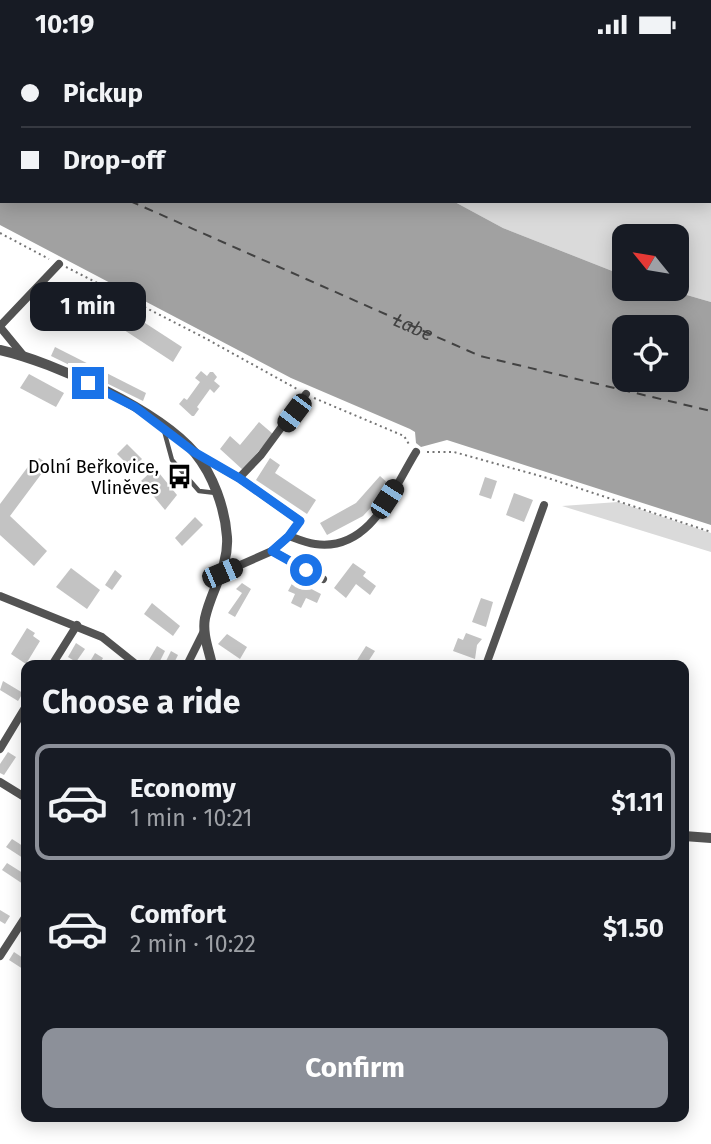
<!DOCTYPE html>
<html lang="en">
<head>
<meta charset="utf-8">
<style>
  body { margin:0; font-family:"Fira Sans",sans-serif; background:#20242c; color:#f1f3f6; height:100vh; display:flex; flex-direction:column; font-size:26px; white-space:nowrap }
  * { box-sizing:border-box; margin:0 }
  p { font-size:23px; color:#9ea1a6 }
  .icon { flex:none; width:38px; height:38px; fill:none; stroke:currentColor; stroke-width:2; stroke-linecap:round; stroke-linejoin:round }
  .map { position:relative; flex:1; overflow:hidden }
  .side { position:absolute; left:21px; top:611px; width:668px; height:462px; display:flex; flex-direction:column; background:#171b24; border-radius:14px; box-shadow:0 4px 18px #0003 }
  .side>* { flex:none }
  .top-card { position:absolute; left:0px; top:0px; width:712px; height:154px; box-shadow:0 4px 18px #0003; display:grid; align-content:center; height:154px; padding:0 21px; background:#171b24 }
  .needle { width:46px; rotate:300deg }
  .controls { position:absolute; left:612px; top:175px; display:grid; gap:14px }
  .controls a { display:grid; place-items:center; width:77px; height:77px; border-radius:14px; background:#171b24; box-shadow:0 4px 18px #0003; font-size:35px }
  .end { position:absolute; width:32px; height:32px; margin:-16px; border:9px solid #1a73e8; background:#fff; box-shadow:0 0 0 4px #fff }
  .from { border-radius:50% }
  .bubble { position:absolute; height:49px; border-radius:14px; background:#171b24; box-shadow:0 4px 18px #0003; font-size:23px; font-weight:700; line-height:49px; text-align:center }
  .car { position:absolute; width:21px; height:42px; margin:-21px -10px; border-radius:9px; box-shadow:0 0 5px 2px #0007; background:linear-gradient(#222 24%,#8ab4d8 0 40%,#222 0 76%,#8ab4d8 0 86%,#222 0) }
  .top-card b { display:flex; align-items:center; gap:24px; height:66px; font-size:26px }
  .top-card b+b { border-top:2px solid #363941 }
  .top-card i { width:18px; height:18px; background:#f1f3f6 }
  ul { padding:0; list-style:none }
  li { display:flex; align-items:center; gap:21px; height:116px; margin:0 14px 10px; padding:0 7px; border:4px solid transparent; border-radius:14px }
  li div { flex:1 }
  li b { display:block; font-size:26px }
  li em { font-style:normal; font-weight:700 }
  li.selected { border-color:#8c9099 }
  li>.icon { width:63px; height:63px; stroke-width:1.5 }
  h2 { padding:0 21px; font-size:32px; line-height:84px }
  .cta { display:flex; gap:14px; margin-top:auto; padding:14px 21px }
  .cta a { flex:1; height:80px; border-radius:14px; background:#8c9099; color:#fff; font-size:28px; font-weight:700; line-height:80px; text-align:center }
  .status { display:flex; justify-content:space-between; align-items:center; height:49px; padding:0 35px; background:#171b24; direction:ltr }
  .status svg { height:19px; fill:currentColor }
  .map>svg:first-child { display:block }
  .green { fill:#dadada }
  .water { fill:#a1a1a1; fill-rule:evenodd }
  .lines { fill:none; stroke-linecap:round; stroke-linejoin:round }
  .ferry { stroke:#424242; stroke-width:2; stroke-dasharray:9 7; stroke-linecap:butt }
  .building { fill:#c3c3c3 }
  .path { stroke:#757575; stroke-width:2; stroke-dasharray:2 3.5; stroke-linecap:butt }
  .service { stroke:#535353; stroke-width:4.5 }
  .minor { stroke:#535353; stroke-width:8 }
  .tertiary { stroke:#535353; stroke-width:10 }
  .route { stroke:#1a73e8; stroke-width:9 }
  .labels { text-anchor:middle; stroke-width:5; stroke-linejoin:round; paint-order:stroke }
  .poi-label { font-size:18px; fill:#000; stroke:#fff; text-anchor:end }
  .water-label { font-size:19px; font-style:italic; fill:#424242; stroke:#fff }
</style>
</head>
<body>
<div class="status"><b>10:19</b><svg viewBox="0 0 49 12"><path d="M0 12V9h3v3zM5 12V6h3v6zM10 12V3h3v9zM15 12V0h3v12zM26 1h20v11H26zM47 4h2v5h-2z"/></svg></div>
<div class="map">
<svg width="711" height="1095" viewBox="0 0 711 1095">
  <rect width="100%" height="100%" fill="#fff"/>
  <g class="green">
    <path d="M18,0h426l-3,2z"/>
    <path d="M711,24v229l-45,-13h11v-53h-52v40l-122,-48 -50,-27h257z"/>
    <path d="M618,453l93,31v19l-149,-46z"/>
  </g>
  <g class="water">
    <path d="M0,0l23,2h-21v150h451l50,27 122,48v13h41l45,13v223l-264,-85 -26,7 -5,-4 -1,-11 -5,-3 -119,-51 -291,-153zM625,278h52v53h-52z"/>
    <path d="M444,0h226l-229,2z"/>
  </g>
  <g class="lines">
    <g class="ferry">
      <path d="M0,89l2,1"/>
      <path id="s1" d="M130,152l350,155 231,55"/>
    </g>
  </g>
  <g class="building">
    <path d="M105,248l77,50 -9,15 -78,-51z"/>
    <path d="M55,298l91,46 -3,8 -92,-45z"/>
    <path d="M201,322l6,5 3,-4h3l4,5 -3,4 6,5 -6,7 -4,-4 -13,18 2,2 -5,7h-2l-13,-12 5,-6 3,2 13,-18 -5,-4z"/>
    <path d="M29,325l35,19 -8,14 -36,-19z"/>
    <path d="M259,373l14,12 -30,36 -23,-21 10,-13 10,9z"/>
    <path d="M127,395l15,15 -10,10 -15,-15z"/>
    <path d="M39,409l6,4 -3,5 3,2 -35,47 37,35 -13,15 -34,-31v-31l33,-44 3,2z"/>
    <path d="M270,409l10,7 -5,8 41,27 -9,14 -51,-34z"/>
    <path d="M155,419l22,27 -12,15 -24,-29z"/>
    <path d="M380,427l11,10 -28,30 -36,19 -7,-12 36,-20z"/>
    <path d="M485,428l12,4 -6,18 -12,-4z"/>
    <path d="M514,444l19,7 -9,22 -18,-7z"/>
    <path d="M195,468l8,8 -21,21 -7,-8z"/>
    <path d="M353,514l13,9 -3,4 13,10 -6,9 -14,-11 -10,14 -12,-10z"/>
    <path d="M71,519l29,22 -13,19 -31,-22z"/>
    <path d="M115,521l7,6 -10,14 -7,-5z"/>
    <path d="M294,531l27,14 -4,9 -11,-5 -5,10 -10,-5 4,-9 -7,-3z"/>
    <path d="M242,534l9,6 -16,28 -7,-4 14,-20 -6,-4z"/>
    <path d="M481,549l12,4 -7,25 -14,-5z"/>
    <path d="M152,554l28,23 -7,10 -29,-22z"/>
    <path d="M27,579l8,5 -2,3 7,5 -14,23 -15,-10z"/>
    <path d="M466,584l16,6 -5,6 -2,14 -22,-8 5,-13 5,2z"/>
    <path d="M227,585l20,13 -7,12 -22,-15z"/>
    <path d="M76,594l9,6 -9,13 -8,-5z"/>
    <path d="M157,597l8,5 -7,14h-12z"/>
    <path d="M366,597l9,5 -9,14h-12z"/>
    <path d="M171,602l7,4 -5,10h-9z"/>
    <path d="M95,604l8,5 -4,7h-11z"/>
    <path d="M3,632l20,12 -5,8 -18,-11z"/>
    <path d="M8,703l8,5 -12,18 -4,-2v-9z"/>
    <path d="M12,790l14,9v12l-20,-13z"/>
    <path d="M7,814l19,12v11l-24,-16z"/>
    <path d="M0,861l10,6 -5,8 -5,-3z"/>
    <path d="M14,903l12,8v11l-17,-11z"/>
  </g>
  <g class="lines">
    <g class="path">
      <path d="M156,0l5,2"/>
      <path d="M204,2l1,-2"/>
      <path d="M682,2l2,-2"/>
      <path d="M710,139h1"/>
      <path d="M0,184l49,26"/>
      <path d="M66,218l137,70 94,52"/>
      <path d="M314,349l90,38 6,10"/>
      <path d="M427,403h27l97,27 160,53"/>
    </g>
    <path class="service" d="M163,378l9,33 27,31 17,2"/>
    <g class="minor">
      <path d="M0,277l59,-62"/>
      <path d="M0,278l23,28"/>
      <path d="M197,405l42,24 61,43 -11,15 -17,15"/>
      <path d="M239,429l22,-23 45,-61"/>
      <path d="M289,487c8,3 17,7 26,8 55,8 77,-53 101,-92"/>
      <path d="M222,524l50,-22 51,28"/>
      <path d="M0,547l102,41 35,28"/>
      <path d="M52,616l25,-40"/>
      <path d="M187,616l17,-34"/>
      <path d="M486,616l58,-160"/>
      <path d="M0,700l26,-43"/>
      <path d="M0,733l26,16"/>
      <path d="M0,907l26,-40"/>
    </g>
    <g class="tertiary">
      <path d="M0,301c54,12 159,60 195,103 18,22 30,55 32,84 2,30 -16,53 -22,81 -3,16 4,32 7,47"/>
      <path d="M684,787l27,2"/>
    </g>
  </g>
  <g class="lines">
    <path class="route" d="M88,334l47,24 59,45 45,26 61,43 -11,15 -17,15 34,19"/>
  </g>
  <defs>
    <symbol id="bus-bare" viewBox="-9 -9 18 18"><path d="M-5-6H5V4H4V6H2V4H-2V6H-4V4H-5ZM-3.5-4V0h7V-4ZM-3.5 1.2v1.5H-2V1.2ZM2 1.2v1.5H3.5V1.2Z" fill="#000" stroke="#fff" stroke-width="2.5" paint-order="stroke"/></symbol>
  </defs>
  <g fill-rule="evenodd">
    <use href="#bus-bare" x="162" y="410" width="35" height="35"/>
  </g>
  <g class="labels">
    <g class="poi-label">
      <text x="159" y="424">Dolní Beřkovice,<tspan x="159" dy="21">Vliněves</tspan></text>
    </g>
    <g class="water-label">
      <text dy="7" stroke="none"><textPath href="#s1" startOffset="310">Labe</textPath></text>
    </g>
  </g>
</svg>
<div class="controls">
<a><svg class="needle" viewBox="-14 -14 28 28"><path d="M0-13l5 13h-10z" fill="#e53935"/><path d="M0 13l5-13h-10z" fill="#9ea1a6"/></svg></a>
<a><svg class="icon" aria-label="locate" viewBox="0 0 24 24"><circle cx="12" cy="12" r="6"/><path d="M12 2v4M12 18v4M2 12h4M18 12h4"/></svg></a>
</div>
<i class="end from" style="left:306px;top:521px"></i>
<i class="end" style="left:88px;top:334px"></i>
<div class="bubble" style="left:30px;top:233px;width:116px">1 min</div>
<i class="car" style="left:294px;top:364px;rotate:217deg"></i>
<i class="car" style="left:387px;top:450px;rotate:33deg"></i>
<i class="car" style="left:222px;top:524px;rotate:67deg"></i>
<div class="top-card">
<b><i class="from"></i>Pickup</b>
<b><i></i>Drop-off</b>
</div>
<section class="side">
<h2>Choose a ride</h2>
<ul>
<li class="selected"><svg class="icon" aria-label="car" viewBox="0 0 24 24"><path d="M5 17H2v-5l4-1 3-4h7l3 4 3 1v5h-3M9 17h6M6 11h13"/><circle cx="7" cy="17" r="2"/><circle cx="17" cy="17" r="2"/></svg><div><b>Economy</b><p>1 min · 10:21</p></div><em>$1.11</em></li>
<li><svg class="icon" aria-label="car" viewBox="0 0 24 24"><path d="M5 17H2v-5l4-1 3-4h7l3 4 3 1v5h-3M9 17h6M6 11h13"/><circle cx="7" cy="17" r="2"/><circle cx="17" cy="17" r="2"/></svg><div><b>Comfort</b><p>2 min · 10:22</p></div><em>$1.50</em></li>
</ul>
<div class="cta"><a>Confirm</a></div>
</section>
</div>
</body>
</html>
